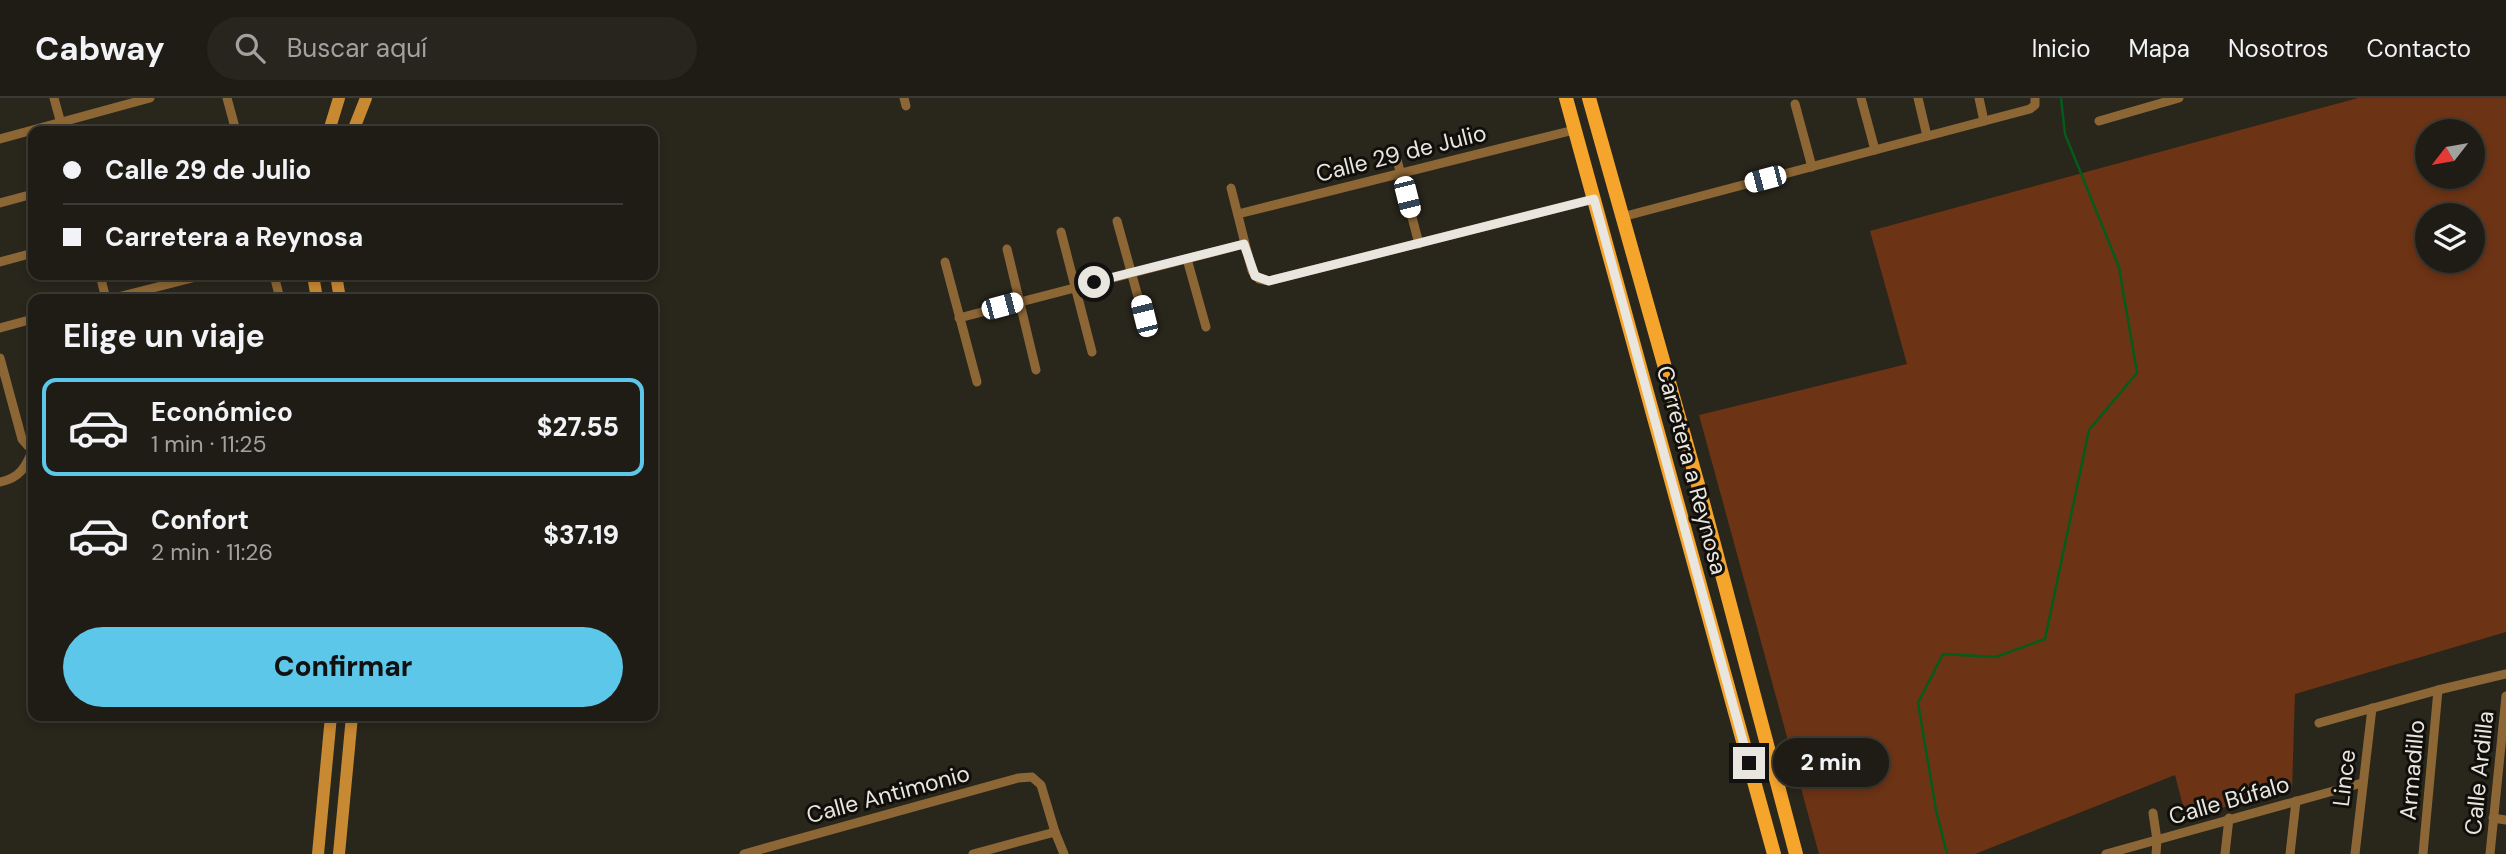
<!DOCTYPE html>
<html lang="es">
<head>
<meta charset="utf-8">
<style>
  body { margin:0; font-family:"DM Sans",sans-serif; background:#27251e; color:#f1f3f6; height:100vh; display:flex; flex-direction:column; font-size:26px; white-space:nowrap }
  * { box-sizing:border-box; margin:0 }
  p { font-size:23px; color:#a1a1a0 }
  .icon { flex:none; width:38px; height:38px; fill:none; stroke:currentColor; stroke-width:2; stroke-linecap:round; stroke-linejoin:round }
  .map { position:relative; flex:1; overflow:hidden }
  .drawer { position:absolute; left:28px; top:196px; width:630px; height:427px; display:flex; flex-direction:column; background:#1f1c15; border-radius:14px; box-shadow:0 4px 10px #0003,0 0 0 2px #3c3a34 }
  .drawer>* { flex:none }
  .banner { position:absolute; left:28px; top:28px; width:630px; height:154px; border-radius:14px; box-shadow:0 4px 10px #0003,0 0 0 2px #3c3a34; display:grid; align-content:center; height:154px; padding:0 35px; background:#1f1c15 }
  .needle { width:46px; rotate:239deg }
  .fabs { position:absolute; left:2415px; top:21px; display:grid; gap:14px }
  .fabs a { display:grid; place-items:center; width:70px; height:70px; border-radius:50%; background:#1f1c15; box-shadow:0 4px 10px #0003,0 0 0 2px #3c3a34; font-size:35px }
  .end { position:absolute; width:32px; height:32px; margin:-16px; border:9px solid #e8e6df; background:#111; box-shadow:0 0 0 4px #111 }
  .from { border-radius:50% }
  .bubble { position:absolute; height:49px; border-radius:24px; background:#1f1c15; box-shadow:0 4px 10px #0003,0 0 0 2px #3c3a34; font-size:23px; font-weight:800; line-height:49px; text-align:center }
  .car { position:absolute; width:21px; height:42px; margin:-21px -10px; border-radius:9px; box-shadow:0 0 5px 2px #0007; background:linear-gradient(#fff 24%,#345 0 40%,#fff 0 76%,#345 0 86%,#fff 0) }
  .banner b { display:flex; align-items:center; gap:24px; height:66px; font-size:26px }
  .banner b+b { border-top:2px solid #3c3a34 }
  .banner i { width:18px; height:18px; background:#f1f3f6 }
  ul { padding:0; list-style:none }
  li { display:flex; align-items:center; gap:21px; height:98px; margin:0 14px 10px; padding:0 21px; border:4px solid transparent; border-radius:14px }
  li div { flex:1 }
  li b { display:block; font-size:26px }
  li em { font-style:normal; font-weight:800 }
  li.active { border-color:#5cc7e8 }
  li>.icon { width:63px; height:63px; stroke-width:1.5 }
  h2 { padding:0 35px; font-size:32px; line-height:84px }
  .cta { display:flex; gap:14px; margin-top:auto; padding:14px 35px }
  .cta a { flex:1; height:80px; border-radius:42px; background:#5cc7e8; color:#111; font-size:28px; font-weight:800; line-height:80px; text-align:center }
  header { display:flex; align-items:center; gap:42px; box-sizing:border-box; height:98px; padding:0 35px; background:#1f1c15; border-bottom:2px solid #3c3a34 }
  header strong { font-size:33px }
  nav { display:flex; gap:38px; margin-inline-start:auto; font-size:24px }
  .search { width:490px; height:63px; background:#27251e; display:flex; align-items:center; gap:18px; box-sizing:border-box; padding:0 24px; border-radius:38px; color:#a1a1a0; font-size:26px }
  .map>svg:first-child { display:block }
  .green { fill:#6d3315; fill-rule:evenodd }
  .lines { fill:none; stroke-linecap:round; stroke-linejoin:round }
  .stream { stroke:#055b1a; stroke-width:2.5 }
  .street { stroke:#8d6635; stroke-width:9 }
  .secondary { stroke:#c88933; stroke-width:12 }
  .primary { stroke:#f5a42c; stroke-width:14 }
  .route { stroke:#e8e6df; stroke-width:9 }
  .labels { text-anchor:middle; stroke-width:6; stroke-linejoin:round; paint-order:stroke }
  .street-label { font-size:23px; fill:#e8e6df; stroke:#110f0b }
</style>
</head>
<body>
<header>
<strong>Cabway</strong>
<div class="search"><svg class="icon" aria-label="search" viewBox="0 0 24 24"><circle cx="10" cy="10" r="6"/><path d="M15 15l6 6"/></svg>Buscar aquí</div>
<nav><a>Inicio</a><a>Mapa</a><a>Nosotros</a><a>Contacto</a></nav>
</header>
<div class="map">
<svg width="2506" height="756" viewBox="0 0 2506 756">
  <rect width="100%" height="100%" fill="#29261c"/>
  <path class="green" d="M2358,0h148v534l-211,62 -3,96 -106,27 -11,-42 -200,79h-156l-120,-439 208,-51 -37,-133zM2427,33h46v46h-46zM2427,117h46v46h-46z"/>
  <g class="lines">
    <path class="stream" d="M1947,756l-11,-44 -18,-107 25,-49 53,3 49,-18 44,-209 48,-57 -18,-106 -54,-133 -4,-36"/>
    <g class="street">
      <path d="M54,0l9,33"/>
      <path d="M227,0l9,33"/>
      <path d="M904,0l2,8"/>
      <path d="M1861,0l14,52"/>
      <path d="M1918,0l9,38"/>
      <path d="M1979,0l5,23"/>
      <path d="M1795,6l17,63"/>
      <path d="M2099,23l80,-23"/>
      <path d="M0,41l150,-41"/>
      <path d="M1395,54l24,92"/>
      <path d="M1231,90l21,83 7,8 10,2 325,-82"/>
      <path d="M0,105l33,-9"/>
      <path d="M1238,116l336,-84"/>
      <path d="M1622,119l408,-108 5,-4v-7"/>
      <path d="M1117,123l31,112"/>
      <path d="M1061,134l31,120"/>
      <path d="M1007,151l29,121"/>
      <path d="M1187,161l19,68"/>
      <path d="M0,164l33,-9"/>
      <path d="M945,164l32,120"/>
      <path d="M100,177l6,24"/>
      <path d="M274,177l6,24"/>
      <path d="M110,201l94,-24"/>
      <path d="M959,220l285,-74"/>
      <path d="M0,230l33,-9"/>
      <path d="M0,260l22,81 6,7 5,3c-7,18 -13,29 -33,33"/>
      <path d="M2319,625l119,-33 68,-16"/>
      <path d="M2153,715l4,27 -1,14"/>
      <path d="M2493,720l13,2"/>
      <path d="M744,756l274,-76 14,-1 9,8 14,47 9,22"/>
      <path d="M973,756l82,-22"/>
      <path d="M2106,756l256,-71"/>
      <path d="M2225,756l4,-36"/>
      <path d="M2290,756l6,-53"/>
      <path d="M2355,756l17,-146"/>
      <path d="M2423,756l15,-164"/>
      <path d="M2490,756l16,-158"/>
    </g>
    <g class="secondary">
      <path d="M329,33l10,-33"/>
      <path d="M353,33l13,-33"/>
      <path d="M313,177l4,24"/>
      <path d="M336,177l4,24"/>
      <path d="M318,756l13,-138"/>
      <path d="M339,756l13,-138"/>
    </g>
    <g class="primary">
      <path d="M1566,0l208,756"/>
      <path d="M1589,0l113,401 94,355"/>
    </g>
  </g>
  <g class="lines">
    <path class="route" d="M1094,184l150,-38 11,32 14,5 325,-82 155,564"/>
  </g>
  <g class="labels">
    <g class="street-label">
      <text transform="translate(1401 55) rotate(-14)" y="8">Calle 29 de Julio</text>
      <text transform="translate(1692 372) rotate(75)" y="8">Carretera a Reynosa</text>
      <text transform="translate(2412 672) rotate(-85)" y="8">Armadillo</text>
      <text transform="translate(2479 675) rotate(-84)" y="8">Calle Ardilla</text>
      <text transform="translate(2344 680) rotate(-83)" y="8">Lince</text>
      <text transform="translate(888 696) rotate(-15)" y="8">Calle Antimonio</text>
      <text transform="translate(2229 702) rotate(-16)" y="8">Calle Búfalo</text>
    </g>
  </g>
</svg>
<div class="fabs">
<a><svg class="needle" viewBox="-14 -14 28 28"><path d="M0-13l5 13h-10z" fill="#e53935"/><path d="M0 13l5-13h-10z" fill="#a1a1a0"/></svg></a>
<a><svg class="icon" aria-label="layers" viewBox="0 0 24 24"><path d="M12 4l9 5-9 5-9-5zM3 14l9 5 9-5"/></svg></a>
</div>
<i class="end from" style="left:1094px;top:184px"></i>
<i class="end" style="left:1749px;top:665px"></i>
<div class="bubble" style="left:1773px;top:640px;width:116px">2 min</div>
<i class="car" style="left:1765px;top:81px;rotate:255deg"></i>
<i class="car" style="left:1407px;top:99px;rotate:166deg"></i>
<i class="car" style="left:1002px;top:208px;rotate:75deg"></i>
<i class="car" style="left:1144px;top:218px;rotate:346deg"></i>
<div class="banner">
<b><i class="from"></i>Calle 29 de Julio</b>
<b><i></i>Carretera a Reynosa</b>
</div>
<section class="drawer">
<h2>Elige un viaje</h2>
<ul>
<li class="active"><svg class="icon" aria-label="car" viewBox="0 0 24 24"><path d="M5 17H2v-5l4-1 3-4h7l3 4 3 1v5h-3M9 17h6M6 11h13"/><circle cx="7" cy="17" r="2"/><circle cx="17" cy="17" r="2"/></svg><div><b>Económico</b><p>1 min · 11:25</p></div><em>$27.55</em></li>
<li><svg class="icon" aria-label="car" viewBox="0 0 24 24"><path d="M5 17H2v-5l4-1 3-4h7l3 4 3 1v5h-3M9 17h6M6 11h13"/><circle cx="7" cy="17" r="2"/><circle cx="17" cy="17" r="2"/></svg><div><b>Confort</b><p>2 min · 11:26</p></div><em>$37.19</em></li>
</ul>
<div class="cta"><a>Confirmar</a></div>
</section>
</div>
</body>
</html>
